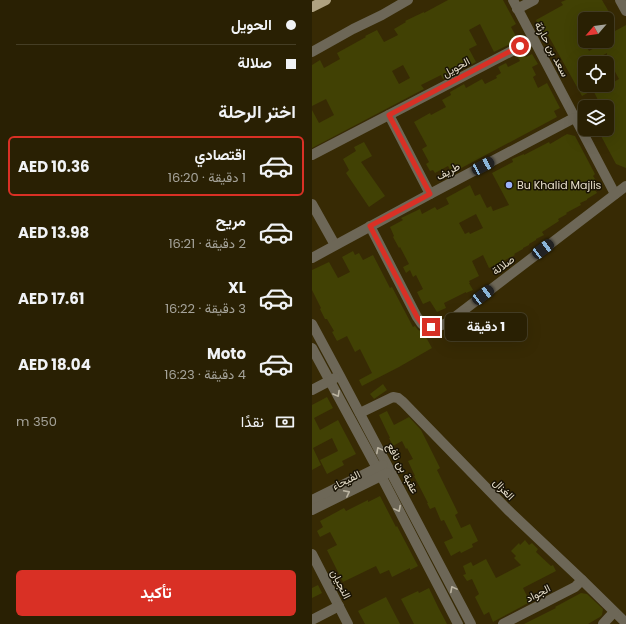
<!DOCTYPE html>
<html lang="ar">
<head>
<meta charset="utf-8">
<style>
  body { margin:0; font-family:Poppins,Vazirmatn,sans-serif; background:#352d12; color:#f1f3f6; direction:rtl; height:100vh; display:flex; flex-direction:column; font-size:15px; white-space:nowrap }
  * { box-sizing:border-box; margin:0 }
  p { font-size:13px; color:#a5a39a }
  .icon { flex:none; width:22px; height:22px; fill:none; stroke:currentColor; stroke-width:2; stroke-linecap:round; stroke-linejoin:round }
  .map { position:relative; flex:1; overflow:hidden; direction:ltr }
  .drawer { display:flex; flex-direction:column; background:#292003; width:312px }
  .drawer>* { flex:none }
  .banner { display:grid; align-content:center; height:88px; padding:0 16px; background:#292003 }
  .needle { width:26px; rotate:242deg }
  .tools { position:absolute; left:266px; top:12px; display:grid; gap:8px }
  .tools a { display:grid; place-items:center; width:36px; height:36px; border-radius:6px; background:#292003; box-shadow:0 4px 16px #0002,0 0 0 1px #453e25; font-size:20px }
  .end { position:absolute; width:18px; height:18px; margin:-9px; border:5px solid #d93025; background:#fff; box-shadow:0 0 0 2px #fff }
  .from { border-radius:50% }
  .bubble { position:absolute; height:28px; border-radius:6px; background:#292003; box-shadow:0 4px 16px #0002,0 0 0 1px #453e25; font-size:13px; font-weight:700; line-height:28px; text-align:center; direction:rtl }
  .car { position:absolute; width:12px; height:24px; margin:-12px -6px; border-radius:5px; box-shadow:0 0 3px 1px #0007; background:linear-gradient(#222 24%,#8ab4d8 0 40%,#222 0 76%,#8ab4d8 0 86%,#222 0) }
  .banner b { display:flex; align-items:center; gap:14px; height:38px; font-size:15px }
  .banner b+b { border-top:1px solid #453e25 }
  .banner i { width:10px; height:10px; background:#f1f3f6 }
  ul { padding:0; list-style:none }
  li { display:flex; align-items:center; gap:12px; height:60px; margin:0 8px 6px; padding:0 8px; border:2px solid transparent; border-radius:6px }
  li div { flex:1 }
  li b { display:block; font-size:15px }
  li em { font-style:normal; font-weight:700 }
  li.current { border-color:#d93025 }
  li>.icon { width:36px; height:36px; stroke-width:1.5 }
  h2 { padding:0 16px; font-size:18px; line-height:48px }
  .pay { display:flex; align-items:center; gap:10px; height:44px; padding:0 16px; font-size:15px }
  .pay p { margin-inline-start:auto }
  .action { display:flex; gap:8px; margin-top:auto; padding:8px 16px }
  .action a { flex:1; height:46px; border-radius:6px; background:#d93025; color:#fff; font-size:16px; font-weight:700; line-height:46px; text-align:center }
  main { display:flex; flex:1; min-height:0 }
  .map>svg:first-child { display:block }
  .building { fill:#414104; fill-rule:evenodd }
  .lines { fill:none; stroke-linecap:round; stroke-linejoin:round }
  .street { stroke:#6d6757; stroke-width:10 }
  .primary { stroke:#afa281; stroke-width:10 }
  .oneway { stroke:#bcb5a2 }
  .route { stroke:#d93025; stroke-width:5 }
  .poi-dot { fill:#9cb4fd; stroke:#191305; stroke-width:1.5 }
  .labels { text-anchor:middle; stroke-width:3; stroke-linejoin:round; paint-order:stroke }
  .street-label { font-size:11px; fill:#e7dfcb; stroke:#191305 }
  .poi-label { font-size:11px; fill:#e7dfcb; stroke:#191305; text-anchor:start }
</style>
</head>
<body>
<main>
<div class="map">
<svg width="314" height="624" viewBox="0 0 314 624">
  <rect width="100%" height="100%" fill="#372a04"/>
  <g class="building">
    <path d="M136,0h55l13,24 -5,3 7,13 -24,12 -14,-28 -11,6 8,15 -8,4 7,13 -33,17 -2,-4 -20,10 3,4 -112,59v-38l7,13 15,-8 -8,-16 -14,7v-41l8,-5 4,8 16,-9 -3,-6 29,-16 -1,-1 12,-6 7,12 14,-7 -4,-6 12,-7 -1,-1 19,-9v1zM91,65l7,13 -11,6 -7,-13z"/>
    <path d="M254,0h36l7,12 -4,3 10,16 11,-6v143l-10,-4 -16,-30 7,-4v-23h-19l11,-5 -6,-12 -11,6 -34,-61 -4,1 -8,-16 27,-15 -2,-3zM273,13l3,6h19v22h-7l2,3 -13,7 -4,-7zM295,53v15l5,-2 7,13 -11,6h-23v-22h4z"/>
    <path d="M211,52l3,5 6,-3 6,10 -6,3 4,8 -3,2 5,11 9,-5 13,25 -6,3 3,6 -105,56 -4,-7 -13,7 -2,-3 -3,1 -4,-7 3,-2 -7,-13 5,-3 -13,-24 16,-9 1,2 15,-8 -4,-7 9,-5 -1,-3 14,-8 2,4 16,-9 3,5 12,-6 -1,-2 5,-3 -3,-6 8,-4 2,4 12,-6 -3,-5z"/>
    <path d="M255,134l8,2 20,38 -2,2 4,6 -5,3 5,8 -10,6v1l-7,3 1,2 -15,8 1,1 -9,5 1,2 -17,11 2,3 -8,4v1l-7,4v1l-6,3v1l-9,5 1,1 -26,13 -6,-13 -11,6 7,15 -10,5 1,2h-1l4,7 -7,3v-1l-22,11 2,5 -9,4 -7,-11 -7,3 -6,-12 6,-3 -7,-14 -3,2 -3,-7 -4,3 -3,-6 6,-3 -9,-17 -1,1 -6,-11 1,-1 -4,-9 13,-7 -2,-2 19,-9 2,5 13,-7 2,3 12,-6 -3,-6 24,-13 5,11 5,-2 7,14 4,-2 2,5 16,-6 -17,-32 21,-11 -1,-3 12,-5v1l25,-13 1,2zM164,214l7,14 -13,6 -1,-2 -4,2 -6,-11z"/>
    <path d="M52,142l8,14 -11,6 24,34 -16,11 -23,-34 3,-3 -6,-11 13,-8 -2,-4z"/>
    <path d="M41,251l2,4 4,-2 4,7 10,-5 17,33 2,-1 21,40 2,-1 3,4 5,2 9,16 -33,19 -37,19 -3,-6 13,-7 -12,-24 -5,3 -8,-16 -10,5 -5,-9 2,-1 -7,-12h-2l-5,-10 1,-1 -9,-18v-20l17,-8 9,16 12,-6 -8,-15z"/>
    <path d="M71,384l4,6 -13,9 -4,-5z"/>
    <path d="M15,397l6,11 -19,10 6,12 18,-10 18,34 -14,7 2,4 -17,9 -7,-14 18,-9 -6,-13 -19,10 8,17 -9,5v-65z"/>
    <path d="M75,411l7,14 15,-8 12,13 19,38 -3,2 21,43 -3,2 6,13 9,-4 8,17 -6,3 1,3 -12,6 -1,-2 -9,5 -7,-14 9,-4 -9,-18 -3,1 -6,-14 -5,2 -3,-6h1l-14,-27h1l-7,-15 5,-2 -6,-11 -1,1 -4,-8 -9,5 -4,-8h1l-11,-23z"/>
    <path d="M68,496l16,31 1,-1 21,40 -8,4v-2l-18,9 -3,-7 -9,4 -4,-8 -33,16 -16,-32 10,-5 -7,-13 -10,5 -3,-6 6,-4 -3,-6 24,-13 2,3 22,-11v2z"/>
    <path d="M213,540l4,5 3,-2 6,6 -2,3 15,14 2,-1 3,6 -33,17 7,14 -37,20 -4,-10 -5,3 -9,-18 4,-3 -7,-15 -5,2 -4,-6 3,-1 -3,-8 8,-4 2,4 13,-7 10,19 25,-13 -7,-7 2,-2 -5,-5 8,-8 1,2z"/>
    <path d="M6,585l4,8 -10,5v-10z"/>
    <path d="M117,588l9,19 9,17h-33l-13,-25 17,-8 1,2z"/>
    <path d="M269,593l6,1 16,15 -1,6 -2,2 -12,7h-64l32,-16 -1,-1z"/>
    <path d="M74,597l14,27h-35l-7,-13z"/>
  </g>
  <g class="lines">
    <g class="street">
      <path d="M201,0l102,194"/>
      <path d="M308,0l6,11"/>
      <path d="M205,9l17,-9"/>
      <path d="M0,52l41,-23 29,-14 26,-15"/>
      <path d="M77,115l41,79"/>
      <path d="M0,155l221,-115"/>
      <path d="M0,204l23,41"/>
      <path d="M58,226l47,91c2,2 4,7 6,8 8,5 17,1 24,-2l179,-137"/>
      <path d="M0,258l118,-64 144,-76"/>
      <path d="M0,324l28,52 131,248"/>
      <path d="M0,348l65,120 81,156"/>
      <path d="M0,390l23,-12"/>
      <path d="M48,413l33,-16 5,1 5,4 105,108 74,70 44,43"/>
      <path d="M0,500l71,-35"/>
      <path d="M0,510l75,-37"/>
      <path d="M0,554l36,70"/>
      <path d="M0,620l27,-14"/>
      <path d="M191,624l72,-37 7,-7"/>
      <path d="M291,624l11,-12"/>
    </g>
    <path class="primary" d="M0,7l14,-7"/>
  </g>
  <defs><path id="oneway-chevron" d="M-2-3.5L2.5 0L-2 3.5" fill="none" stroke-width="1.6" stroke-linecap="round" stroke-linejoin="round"/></defs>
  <g class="oneway">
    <use href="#oneway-chevron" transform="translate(25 394) rotate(61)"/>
    <use href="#oneway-chevron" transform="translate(67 450) rotate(-118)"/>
    <use href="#oneway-chevron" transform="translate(35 493) rotate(-27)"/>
    <use href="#oneway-chevron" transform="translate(86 509) rotate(62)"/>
    <use href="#oneway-chevron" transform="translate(141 589) rotate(-118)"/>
  </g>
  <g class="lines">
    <path class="route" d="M119,327l-8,-2 -6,-8 -47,-91 60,-32 -41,-79 131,-69"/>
  </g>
  <circle class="poi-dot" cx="197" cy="185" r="4"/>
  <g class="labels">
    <g class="street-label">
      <text transform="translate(240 49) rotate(62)" y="4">سعد بن حارثة</text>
      <text transform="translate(144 67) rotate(-28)" y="4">الحويل</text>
      <text transform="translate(136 171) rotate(-28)" y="4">طريف</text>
      <text transform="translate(191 265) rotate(-37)" y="4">صلالة</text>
      <text transform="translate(91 468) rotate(62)" y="4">عقبة بن نافع</text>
      <text transform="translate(34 480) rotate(-27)" y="4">الفيحاء</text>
      <text transform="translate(192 489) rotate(46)" y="4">الغزال</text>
      <text transform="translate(29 584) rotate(63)" y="4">النجيان</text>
      <text transform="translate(226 593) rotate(-27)" y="4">الجواد</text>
    </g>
    <g class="poi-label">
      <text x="205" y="189">Bu Khalid Majlis</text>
    </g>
  </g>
</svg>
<div class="tools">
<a><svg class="needle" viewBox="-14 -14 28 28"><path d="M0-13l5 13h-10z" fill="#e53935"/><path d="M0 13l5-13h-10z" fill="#a5a39a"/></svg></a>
<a><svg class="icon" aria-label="locate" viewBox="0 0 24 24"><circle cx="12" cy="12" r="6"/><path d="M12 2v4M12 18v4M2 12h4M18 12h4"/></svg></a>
<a><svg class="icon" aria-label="layers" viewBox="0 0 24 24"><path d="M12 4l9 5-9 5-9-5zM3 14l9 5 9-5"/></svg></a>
</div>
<i class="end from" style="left:208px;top:46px"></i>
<i class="end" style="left:119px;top:327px"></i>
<div class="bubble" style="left:133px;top:313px;width:82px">1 دقيقة</div>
<i class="car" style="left:171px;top:166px;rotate:62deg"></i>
<i class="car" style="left:231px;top:249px;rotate:53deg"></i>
<i class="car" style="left:171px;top:295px;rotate:53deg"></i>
</div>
<section class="drawer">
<div class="banner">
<b><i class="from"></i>الحويل</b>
<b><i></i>صلالة</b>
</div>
<h2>اختر الرحلة</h2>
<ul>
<li class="current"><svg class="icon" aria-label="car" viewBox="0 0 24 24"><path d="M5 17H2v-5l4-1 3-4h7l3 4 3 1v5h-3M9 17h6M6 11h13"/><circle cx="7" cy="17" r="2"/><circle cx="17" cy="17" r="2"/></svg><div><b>اقتصادي</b><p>1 دقيقة · 16:20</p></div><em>AED 10.36</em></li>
<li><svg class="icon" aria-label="car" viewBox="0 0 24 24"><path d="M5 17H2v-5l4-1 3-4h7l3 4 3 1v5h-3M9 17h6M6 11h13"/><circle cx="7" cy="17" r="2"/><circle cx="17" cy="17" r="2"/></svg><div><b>مريح</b><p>2 دقيقة · 16:21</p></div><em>AED 13.98</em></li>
<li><svg class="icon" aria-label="car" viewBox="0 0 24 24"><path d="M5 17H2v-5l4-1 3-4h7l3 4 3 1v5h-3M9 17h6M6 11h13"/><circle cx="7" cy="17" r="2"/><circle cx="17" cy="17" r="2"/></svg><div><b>XL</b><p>3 دقيقة · 16:22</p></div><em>AED 17.61</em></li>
<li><svg class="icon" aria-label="car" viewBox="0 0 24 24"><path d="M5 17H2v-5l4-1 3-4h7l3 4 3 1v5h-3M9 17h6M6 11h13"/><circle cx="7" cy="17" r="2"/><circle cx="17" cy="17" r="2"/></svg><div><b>Moto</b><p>4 دقيقة · 16:23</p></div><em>AED 18.04</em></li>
</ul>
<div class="pay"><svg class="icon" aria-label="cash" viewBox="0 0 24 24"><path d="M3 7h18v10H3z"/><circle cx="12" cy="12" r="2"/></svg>نقدًا<p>350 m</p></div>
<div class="action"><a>تأكيد</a></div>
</section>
</main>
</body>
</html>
